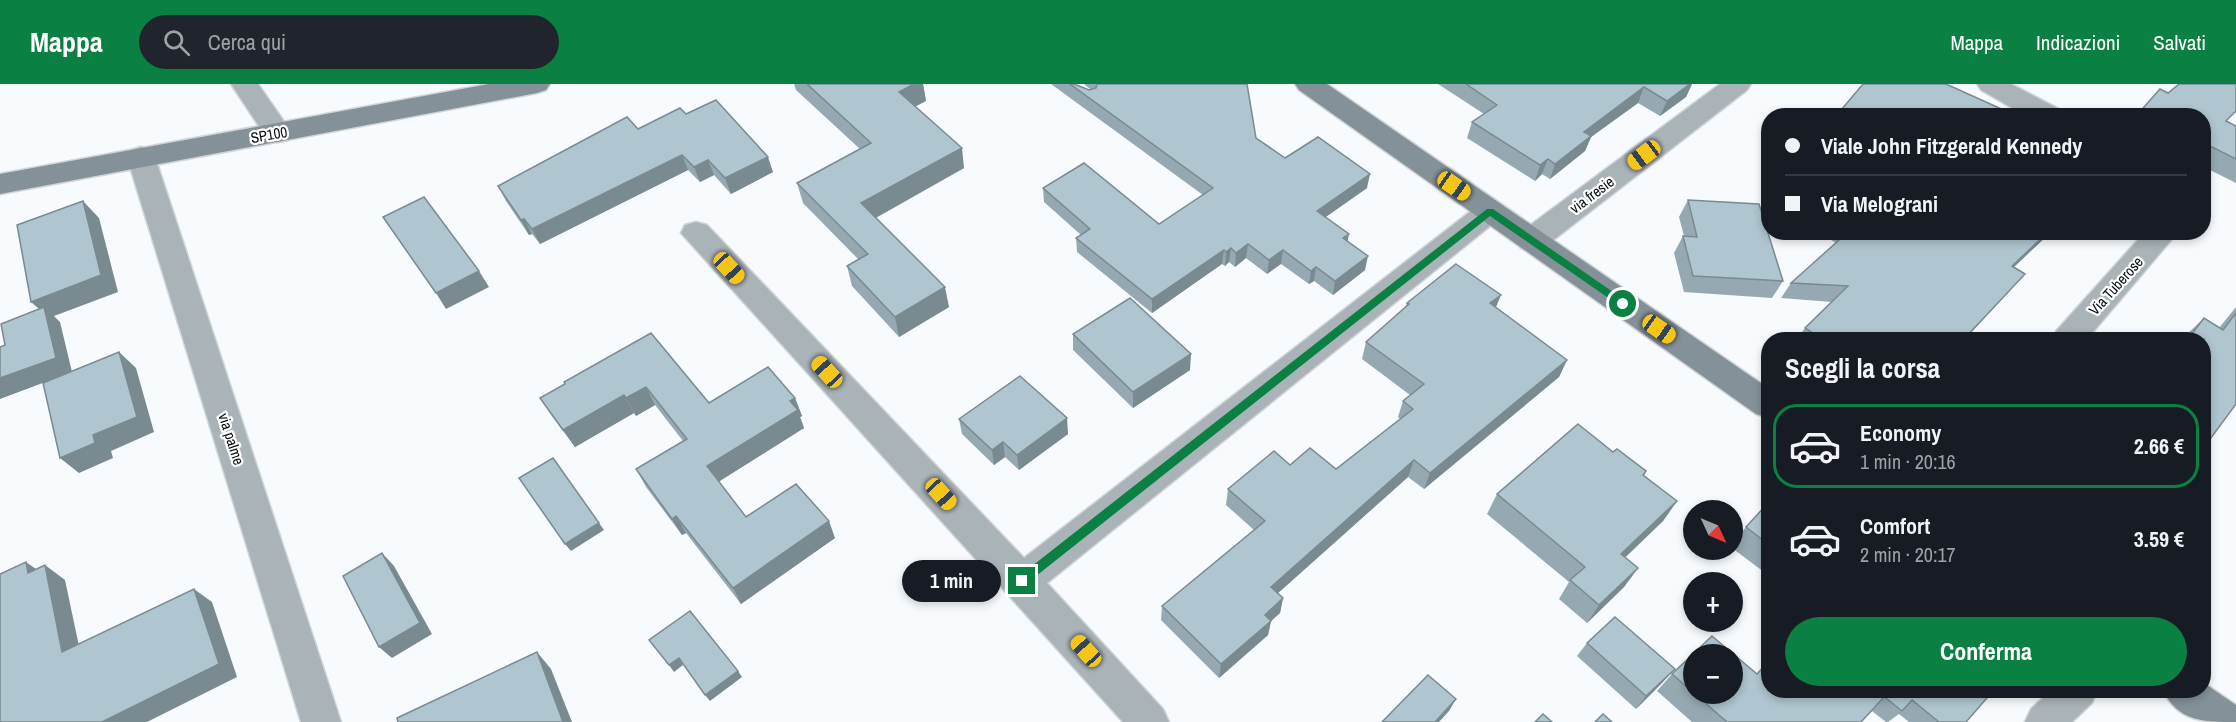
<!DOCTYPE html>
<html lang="it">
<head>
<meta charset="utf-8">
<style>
  body { margin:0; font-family:"Archivo Narrow",sans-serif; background:#20242c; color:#f1f3f6; height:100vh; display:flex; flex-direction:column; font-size:22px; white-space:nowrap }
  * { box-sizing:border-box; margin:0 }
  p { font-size:20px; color:#9ea1a6 }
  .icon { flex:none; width:33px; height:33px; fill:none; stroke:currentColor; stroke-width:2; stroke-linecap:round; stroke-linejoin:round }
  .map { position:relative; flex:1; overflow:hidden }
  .sheet { position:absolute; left:1761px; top:248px; width:450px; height:366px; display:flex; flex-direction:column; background:#171b24; border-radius:24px; box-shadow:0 3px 9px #0003 }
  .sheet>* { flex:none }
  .top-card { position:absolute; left:1761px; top:24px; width:450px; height:132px; border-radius:24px; box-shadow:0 3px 9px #0003; display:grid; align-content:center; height:132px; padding:0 24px; background:#171b24 }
  .needle { width:39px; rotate:134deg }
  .controls { position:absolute; left:1683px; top:416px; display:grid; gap:12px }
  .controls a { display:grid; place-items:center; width:60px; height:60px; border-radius:50%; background:#171b24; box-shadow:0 3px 9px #0003; font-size:30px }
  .end { position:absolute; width:27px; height:27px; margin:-14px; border:8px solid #0b8043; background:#fff; box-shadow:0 0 0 3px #fff }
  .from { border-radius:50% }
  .bubble { position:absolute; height:42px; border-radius:21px; background:#171b24; box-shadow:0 3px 9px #0003; font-size:20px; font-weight:700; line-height:42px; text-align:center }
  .car { position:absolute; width:18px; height:36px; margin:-18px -9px; border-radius:8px; box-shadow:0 0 4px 2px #0007; background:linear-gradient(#f5c518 24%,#345 0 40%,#f5c518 0 76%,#345 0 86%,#f5c518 0) }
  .top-card b { display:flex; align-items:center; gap:21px; height:57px; font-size:22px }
  .top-card b+b { border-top:2px solid #363941 }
  .top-card i { width:15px; height:15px; background:#f1f3f6 }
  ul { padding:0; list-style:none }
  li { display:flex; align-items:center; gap:18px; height:84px; margin:0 12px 9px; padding:0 12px; border:3px solid transparent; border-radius:24px }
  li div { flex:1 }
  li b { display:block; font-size:22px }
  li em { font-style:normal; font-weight:700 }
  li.current { border-color:#0b8043 }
  li>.icon { width:54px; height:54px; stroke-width:1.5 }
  h2 { padding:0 24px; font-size:27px; line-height:72px }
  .button { display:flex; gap:12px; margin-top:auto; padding:12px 24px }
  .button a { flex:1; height:69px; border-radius:36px; background:#0b8043; color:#fff; font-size:24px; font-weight:700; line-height:69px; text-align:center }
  header { display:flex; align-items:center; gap:36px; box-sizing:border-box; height:84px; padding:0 30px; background:#0b8043; color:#fff }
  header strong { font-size:28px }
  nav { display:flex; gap:33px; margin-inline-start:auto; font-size:21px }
  .search { width:420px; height:54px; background:#20242c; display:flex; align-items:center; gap:15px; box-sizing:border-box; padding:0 21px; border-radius:33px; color:#9ea1a6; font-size:22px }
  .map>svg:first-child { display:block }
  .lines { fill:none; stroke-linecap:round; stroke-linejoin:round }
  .street-casing { stroke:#d1d5d8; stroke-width:3 }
  .secondary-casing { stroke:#d1d5d8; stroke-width:3 }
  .street { fill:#aab4b8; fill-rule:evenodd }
  .secondary { fill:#849198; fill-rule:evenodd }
  .wall { fill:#96a9b2 }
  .shaded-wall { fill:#7a8a91 }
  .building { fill:#afc5cf; stroke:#7a8a91; stroke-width:1.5 }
  .route { fill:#0b8043 }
  .labels { text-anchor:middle; stroke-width:4.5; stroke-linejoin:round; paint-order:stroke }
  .street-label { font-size:15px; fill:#070e12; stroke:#fff }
</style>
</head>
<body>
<header>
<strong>Mappa</strong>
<div class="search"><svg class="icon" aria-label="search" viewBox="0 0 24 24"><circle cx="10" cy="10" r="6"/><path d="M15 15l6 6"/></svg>Cerca qui</div>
<nav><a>Mappa</a><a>Indicazioni</a><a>Salvati</a></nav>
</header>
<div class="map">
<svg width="2236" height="638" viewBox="0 0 2236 638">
  <rect width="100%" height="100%" fill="#f7fbfe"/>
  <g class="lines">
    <defs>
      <g id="street">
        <path d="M231,0h27l34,49 -4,7 -10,2 -10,-2z"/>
        <path d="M1720,0h31l-4,6 -204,158 -11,3 -11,-3 -4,-8 4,-8z"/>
        <path d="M1977,0h34l48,25 3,7h-36l-45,-26z"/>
        <path d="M141,63l10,3 4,7 186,565h-40l-174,-565 4,-7z"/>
        <path d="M1490,116l10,4 5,7 -5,7 -453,365 116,126 6,13h-46l-442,-489 4,-8 11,-3 11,3 317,333 456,-354z"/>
        <path d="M2145,148h33l-91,107h-35l5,-9z"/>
        <path d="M2051,606h46l-5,13 -20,19h-47l6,-13z"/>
      </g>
      <g id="secondary">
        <path d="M489,0h61l-4,6 -9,3 -537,101v-20z"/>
        <path d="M1295,0h32l441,304v30l-12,-4 -457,-324z"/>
        <path d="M2204,599l32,22v17c-32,0 -58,0 -73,-32h41z"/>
      </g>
    </defs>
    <use href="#street" class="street-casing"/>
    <use href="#secondary" class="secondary-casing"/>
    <use href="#street" class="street"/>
    <use href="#secondary" class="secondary"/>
  </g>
  <g class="wall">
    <path d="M794,0h129l3,17 -11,5 49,62 -88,50 73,89 -50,30 -47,-51 -5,-20 11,-7 -55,-56 -6,-20 63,-34 -64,-59z"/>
    <path d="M1051,0h23l15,6 1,-1 -6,-5h163l9,54 29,20 82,30 -41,29 22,24 17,29 -32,25 -19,-14 -5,3 -28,-20 -14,10 -21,-16 -11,9 -6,-5 -4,4 -3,-2 -70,49 -75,-61 -1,-14 5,-3 -37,-33 -1,-14 116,36 44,-29z"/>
    <path d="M1438,0h254l-6,13 -26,19 -22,-13 -47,34 -6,14 -35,28 -8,-5 -7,7 -68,-43 5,-16 12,-8z"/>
    <path d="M686,30l87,58 -42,22 -17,-19 -14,7 -12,-12 -148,74 -8,-10 -3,1 -23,-34 -8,-15 140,-57z"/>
    <path d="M2204,32l23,5 9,5v57l-32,-16z"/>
    <path d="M1688,116l95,81 -11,17 -88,-6 -10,-39 9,-17h1l-5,-19z"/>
    <path d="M1819,148h232l-37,35 11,7 -60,65h-168l8,-11 27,-26 -51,-4 10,-15 45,-40z"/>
    <path d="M1407,219l89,5 71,52 -8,17 -135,112 -16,-12 -130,116 5,5 -3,15 -9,8 -3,14 -49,43 -58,-58 1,-14 92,-76 -28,-25 2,-16 62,-24 46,4 64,-50 -2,-2 5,-16 7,-6 -48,-36 4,-17 39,-34z"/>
    <path d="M2236,223v97l-28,38 -4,3v-106h-21l3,-4 18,-17 15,10z"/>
    <path d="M651,249l58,70 86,-5 7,18 -2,1 4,11 -86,54 28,35 89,21 -94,66 -55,-71 -4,2 -36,-48 -10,-18 47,-28 -28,-36 -19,11 -2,-3 -59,34 -23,-31 -12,-18z"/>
    <path d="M1073,250l117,36 -57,38 -60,-58z"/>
    <path d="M959,335l109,15 -49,36 -14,-13 -11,8 -32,-31z"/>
    <path d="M1613,368l33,19 -2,5 33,25 -14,20 -38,37 13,10 -14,19 -37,36 -28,-24 10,-17 -82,-68 10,-20z"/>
    <path d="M1768,419v72l-36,-27v-4l14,-17z"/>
    <path d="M1587,559l76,39 -27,27 -59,-53z"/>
    <path d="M1672,590l96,16h226l-28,32h-57l-10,-8 -11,8h-2l-14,-11 -11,11h-169l-35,-31z"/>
  </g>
  <g class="shaded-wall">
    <path d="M914,0h9l3,17 -23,12 -4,-21z"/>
    <path d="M1690,0h2l-6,13 -26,19 7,-15z"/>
    <path d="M1644,3l-6,16 -47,34 -6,14 -35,28 5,-15 29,-32z"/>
    <path d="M962,64l2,20 -98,55 -5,-20z"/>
    <path d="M682,71l6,15 -148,74 -8,-15z"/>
    <path d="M768,73l5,15 -42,22 -6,-16z"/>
    <path d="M1548,75l-6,15 -7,7 5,-16z"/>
    <path d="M708,76l6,15 -14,7 -6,-15z"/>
    <path d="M1370,90l-3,14 -53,37 3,-14z"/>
    <path d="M83,117l16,17 19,74 -64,24 6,6 12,50 -72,27v-21l46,-63 -15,-13z"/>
    <path d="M524,135l8,15 -3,1 -8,-15z"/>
    <path d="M2048,148h3l-53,50 14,-16z"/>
    <path d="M1349,150l-3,14 -3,-10z"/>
    <path d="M1248,160l-2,14 -11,9 1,-14z"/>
    <path d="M1231,164l-2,14 -4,4 1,-14z"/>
    <path d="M1224,166l-2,14 -70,49v-14z"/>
    <path d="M1283,166l-2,14 -14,10 2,-14z"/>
    <path d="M1368,172l-3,14 -32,25 2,-14z"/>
    <path d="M1316,183l-2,14 -5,3 2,-13z"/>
    <path d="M479,187l10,16 -43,22 -10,-16z"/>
    <path d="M2025,190l-60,65h-1z"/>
    <path d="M945,203l4,20 -50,30 -4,-20z"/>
    <path d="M1501,211l-7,17 -4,-9z"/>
    <path d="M119,268l17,16 18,64 -43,19 2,7 -34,15 -19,-15 33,-23z"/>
    <path d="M1191,270l-1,16 -57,38v-16z"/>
    <path d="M1567,276l-8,17 -135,112 6,-16z"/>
    <path d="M646,303l9,18 -19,11 -10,-18z"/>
    <path d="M624,311l10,18 -59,34 -12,-17z"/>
    <path d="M795,314l7,18 -2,1 4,11 -89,56 -8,-18z"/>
    <path d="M1067,334l1,16 -49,36 -2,-15z"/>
    <path d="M1003,358l2,15 -11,8 -2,-15z"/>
    <path d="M1414,376l-6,17 -140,125 3,-15z"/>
    <path d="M1677,417l-14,20 -55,52 13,-19z"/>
    <path d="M676,432l10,17 -4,2 -10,-16z"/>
    <path d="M829,437l6,17 -94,66 -8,-16z"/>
    <path d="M599,439l5,7 -33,21 -6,-7z"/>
    <path d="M382,469l12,13 38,68 -40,24 -13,-11z"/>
    <path d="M26,478l20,14 -18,-3z"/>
    <path d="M45,481l20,15 18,85 -21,-13z"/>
    <path d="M1638,484l-14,19 -37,36 12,-18z"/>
    <path d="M194,505l18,13 25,75 -90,45h-45z"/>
    <path d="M1283,514l-3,15 -18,16 3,-14z"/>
    <path d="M1271,537l-3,14 -49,43 2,-14z"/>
    <path d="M537,568l14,17 21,53h-9z"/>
    <path d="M679,574l4,7 -9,7 -5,-7z"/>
    <path d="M1675,585l-12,13 -27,27 10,-13z"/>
    <path d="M738,587l4,6 -32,24 -5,-6z"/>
    <path d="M1456,615l-7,12 -10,11h-4z"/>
  </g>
  <g class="building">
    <path d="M807,0h107l-15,8 63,56 -101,55 84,84 -50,30 -48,-51 21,-12 -71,-71 74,-40z"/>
    <path d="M1070,0h4l15,6 7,-2 1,-4h150l9,54 29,20 33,-21 52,37 -53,37 32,23 -6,4 25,18 -33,25 -19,-14 -5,4 -28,-21 -14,10 -21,-16 -12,9 -5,-5 -5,4 -2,-2 -72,49 -76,-61 14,-9 -47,-41 41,-25 75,61 54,-36z"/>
    <path d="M1466,0h224l-23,17 -23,-14 -60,45 7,4 -36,28 -7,-5 -8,6 -68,-43 25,-17z"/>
    <path d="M1863,0h83l71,32h-181z"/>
    <path d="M2179,0h57v27l-10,10 10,5v33l-32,-16v-27h-68l24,-27 8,4z"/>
    <path d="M716,16l52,57 -43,21 -17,-18 -14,7 -12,-12 -150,74 -8,-10 -3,1 -23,-34 129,-69 11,12 42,-21 6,6z"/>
    <path d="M424,113l55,74 -43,22 -53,-76z"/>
    <path d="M1688,116l71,4 24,77 -90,-5 -10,-40 14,1z"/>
    <path d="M83,117l18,74 -70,27 -14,-77z"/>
    <path d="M1848,148h200l-36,34 13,8 -61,65h-142l-17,-11 43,-42 -57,-3z"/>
    <path d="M1456,180l45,31 -11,8 77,57 -137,113 -16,-13 -143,127 12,11 -18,17 6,6 -50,43 -59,-58 103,-85 -37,-32 46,-38 16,14 20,-17 26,21 77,-60 -10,-8 21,-17 -58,-42 43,-38 -2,-1z"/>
    <path d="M1130,214l61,56 -58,38 -60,-58z"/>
    <path d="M44,223l12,51 -56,20v-31l5,-2 -4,-21z"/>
    <path d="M2236,229v91l-28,38 -4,-3v-100h-16l16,-21 19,12z"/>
    <path d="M651,249l58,70 59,-36 27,31 -5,3 8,9 -91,56 39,51 50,-33 33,37 -96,67 -57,-72 -4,3 -36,-50 51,-30 -41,-52 -20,11 -2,-3 -61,35 -23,-32 25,-14 -1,-2z"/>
    <path d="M119,268l18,65 -44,18 2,8 -35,15 -17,-75z"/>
    <path d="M1020,292l47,42 -50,37 -14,-13 -11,8 -33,-31z"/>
    <path d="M1578,340l35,28 4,-3 29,22 -3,4 34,26 -56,53 17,14 -39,37 -29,-25 15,-13 -88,-73z"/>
    <path d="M553,374l46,65 -34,21 -46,-66z"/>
    <path d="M1768,419v41l-22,-17z"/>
    <path d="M382,469l38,70 -41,24 -36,-71z"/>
    <path d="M26,478l2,11 17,-8 17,87 132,-63 25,75 -117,58h-102v-148z"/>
    <path d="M690,527l48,60 -33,24 -26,-37 -10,7 -20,-25z"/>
    <path d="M1615,533l60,52 -29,27 -59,-53z"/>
    <path d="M1712,552l45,38 11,-12v28h107l9,7 -23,25h-134l-33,-29h38v-39h-38v39l-22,-19z"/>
    <path d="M537,568l26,70h-165l-1,-4z"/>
    <path d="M1428,591l28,24 -21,23h-53z"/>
    <path d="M1876,606h118l-28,32h-27l-27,-22 -10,11z"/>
    <path d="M1543,630l9,8h-17z"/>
    <path d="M1603,630l9,8h-17z"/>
  </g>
  <path class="route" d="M1487,125h6l133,92v5h-6l-130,-90 -464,368h-8v-7z"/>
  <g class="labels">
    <g class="street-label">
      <text transform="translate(269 51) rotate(-10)" y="5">SP100</text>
      <text transform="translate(1592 111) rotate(-37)" y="5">via fresie</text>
      <text transform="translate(2116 202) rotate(-48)" y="5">Via Tuberose</text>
      <text transform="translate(231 355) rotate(72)" y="5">via palme</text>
    </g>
  </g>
</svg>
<div class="controls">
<a><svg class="needle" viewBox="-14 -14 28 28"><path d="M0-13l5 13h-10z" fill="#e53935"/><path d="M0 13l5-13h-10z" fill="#9ea1a6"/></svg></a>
<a>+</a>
<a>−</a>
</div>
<i class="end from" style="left:1623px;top:220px"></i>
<i class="end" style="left:1022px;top:497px"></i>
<div class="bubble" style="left:902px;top:476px;width:99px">1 min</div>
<i class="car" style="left:1644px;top:71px;rotate:233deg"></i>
<i class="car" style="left:1454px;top:102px;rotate:125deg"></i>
<i class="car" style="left:729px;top:184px;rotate:137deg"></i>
<i class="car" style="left:1659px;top:245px;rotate:125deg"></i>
<i class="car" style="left:827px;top:288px;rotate:317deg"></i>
<i class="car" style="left:941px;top:410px;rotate:137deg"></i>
<i class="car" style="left:1086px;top:567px;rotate:318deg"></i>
<div class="top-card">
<b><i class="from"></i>Viale John Fitzgerald Kennedy</b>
<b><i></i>Via Melograni</b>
</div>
<section class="sheet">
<h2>Scegli la corsa</h2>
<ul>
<li class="current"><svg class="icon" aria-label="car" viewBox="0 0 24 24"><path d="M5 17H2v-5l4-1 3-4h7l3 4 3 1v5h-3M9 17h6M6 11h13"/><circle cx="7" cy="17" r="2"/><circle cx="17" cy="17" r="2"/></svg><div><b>Economy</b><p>1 min · 20:16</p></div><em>2.66 €</em></li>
<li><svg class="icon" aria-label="car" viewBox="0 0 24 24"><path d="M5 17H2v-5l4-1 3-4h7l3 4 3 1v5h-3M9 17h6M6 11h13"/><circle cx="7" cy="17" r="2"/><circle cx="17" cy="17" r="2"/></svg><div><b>Comfort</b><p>2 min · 20:17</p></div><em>3.59 €</em></li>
</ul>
<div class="button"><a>Conferma</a></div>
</section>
</div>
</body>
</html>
